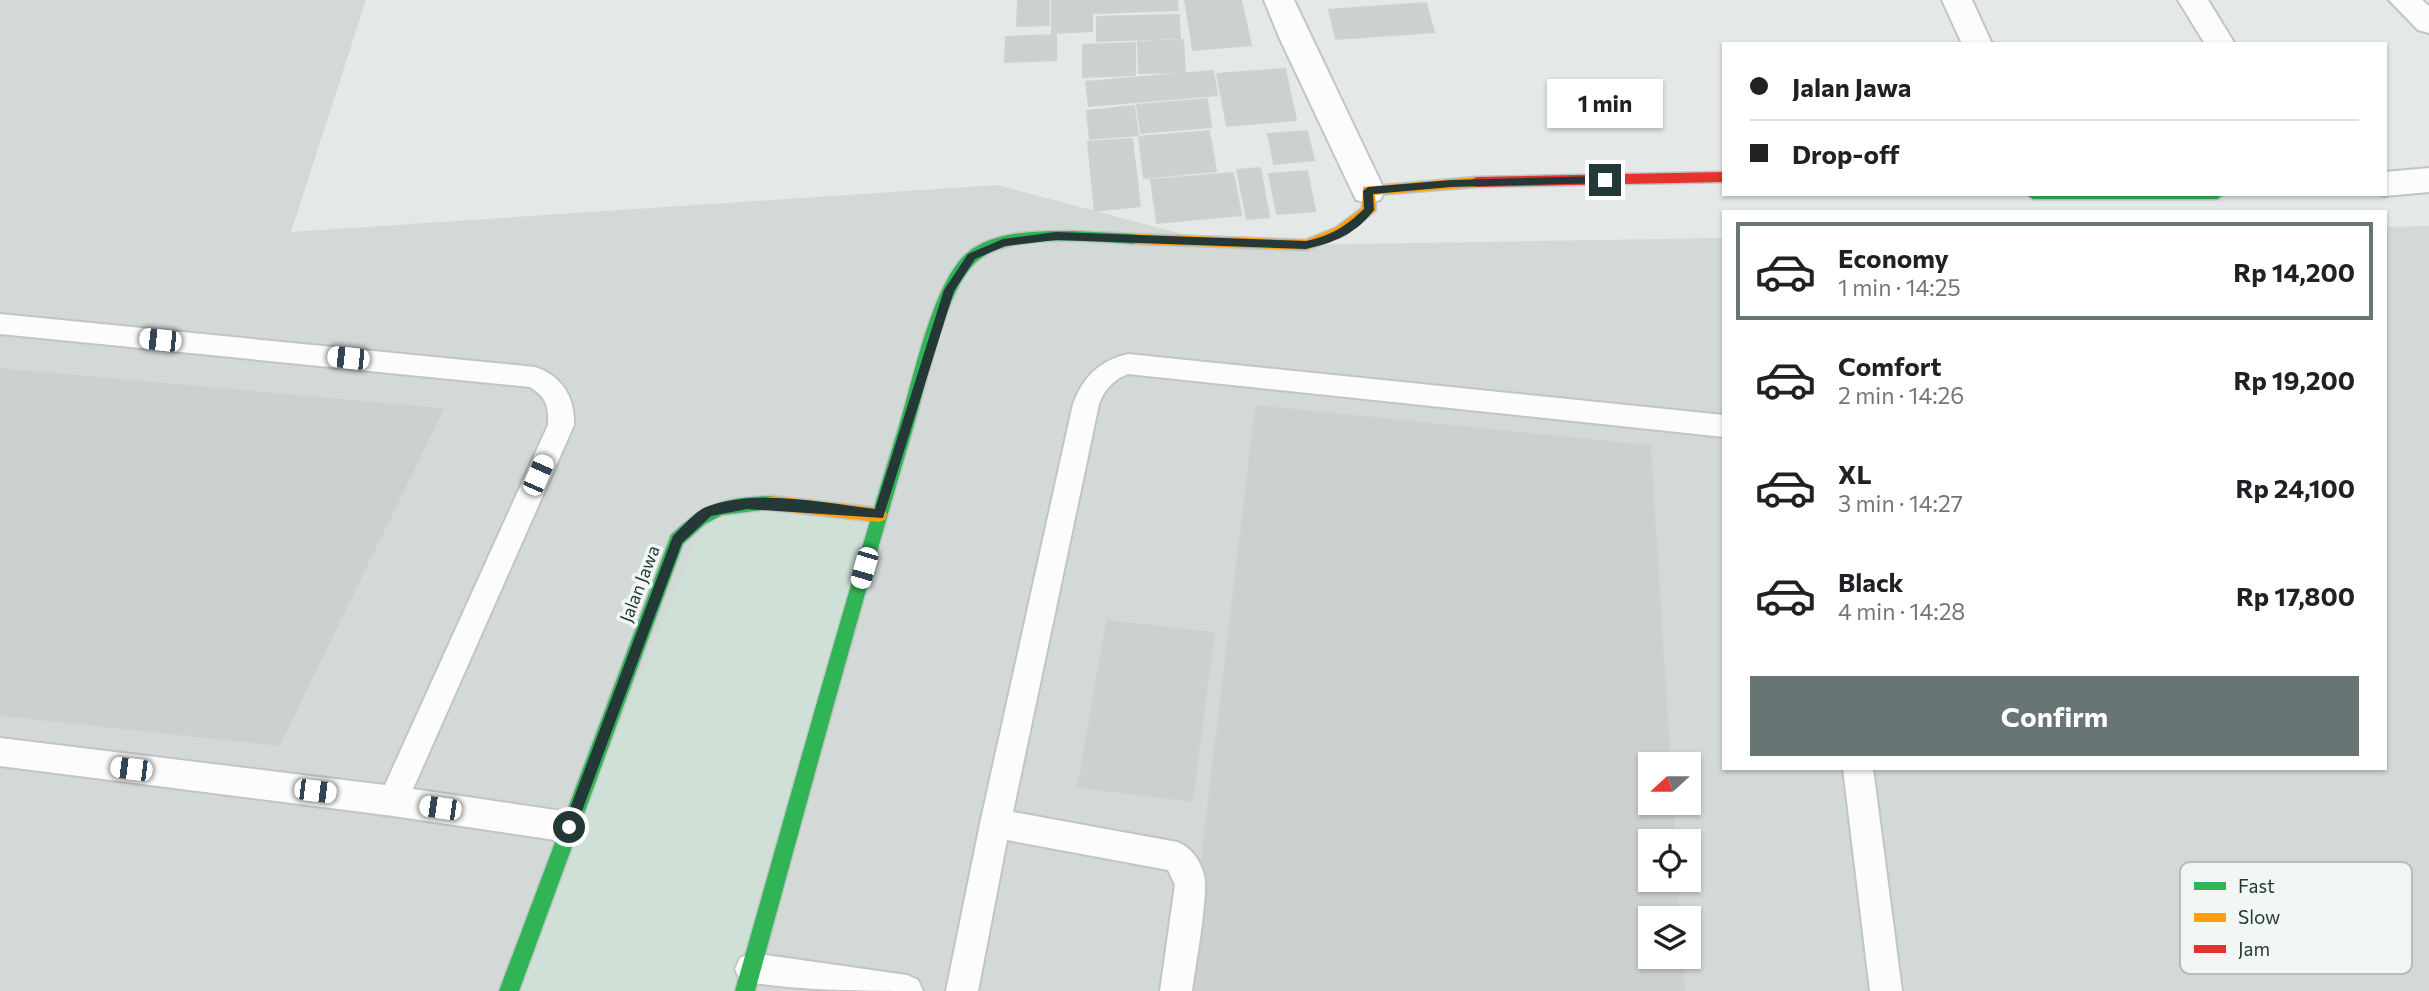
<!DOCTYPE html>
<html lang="en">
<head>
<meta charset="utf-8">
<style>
  body { margin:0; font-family:Commissioner,sans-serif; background:#f6f6f6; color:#202124; height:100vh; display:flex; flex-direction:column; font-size:26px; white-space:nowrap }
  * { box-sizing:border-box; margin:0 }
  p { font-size:23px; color:#757577 }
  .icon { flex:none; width:38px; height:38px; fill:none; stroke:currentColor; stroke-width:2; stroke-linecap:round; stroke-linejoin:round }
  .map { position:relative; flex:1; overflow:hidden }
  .sheet { position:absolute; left:1722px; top:210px; width:665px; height:560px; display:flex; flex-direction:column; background:#fff; border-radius:0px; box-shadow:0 2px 5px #0004 }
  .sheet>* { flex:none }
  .hud { position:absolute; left:1722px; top:42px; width:665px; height:154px; border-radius:0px; box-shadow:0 2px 5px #0004; display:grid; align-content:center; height:154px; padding:0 28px; background:#fff }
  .needle { width:46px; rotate:249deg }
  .fabs { position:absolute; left:1638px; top:752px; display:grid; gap:14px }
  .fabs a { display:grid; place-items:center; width:63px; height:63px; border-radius:0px; background:#fff; box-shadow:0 2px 5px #0004; font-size:35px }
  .end { position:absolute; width:32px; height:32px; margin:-16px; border:9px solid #243937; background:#fff; box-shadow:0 0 0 4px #fff }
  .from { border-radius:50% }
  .bubble { position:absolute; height:49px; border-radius:0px; background:#fff; box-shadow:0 2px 5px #0004; font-size:23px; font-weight:700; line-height:49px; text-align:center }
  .car { position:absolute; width:21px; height:42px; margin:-21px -10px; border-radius:9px; box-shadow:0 0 5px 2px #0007; background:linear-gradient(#fff 24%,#345 0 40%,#fff 0 76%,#345 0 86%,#fff 0) }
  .hud b { display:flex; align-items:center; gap:24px; height:66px; font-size:26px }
  .hud b+b { border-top:2px solid #e0e0e0 }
  .hud i { width:18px; height:18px; background:#202124 }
  ul { padding:12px 0 0; list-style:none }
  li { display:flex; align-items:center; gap:21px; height:98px; margin:0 14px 10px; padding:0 14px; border:4px solid transparent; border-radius:0px }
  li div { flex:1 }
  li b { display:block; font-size:26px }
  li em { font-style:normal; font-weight:700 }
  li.selected { border-color:#677675 }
  li>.icon { width:63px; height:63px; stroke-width:1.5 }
  .primary-button { display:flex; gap:14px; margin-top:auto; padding:14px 28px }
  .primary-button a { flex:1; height:80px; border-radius:0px; background:#677675; color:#fff; font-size:28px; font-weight:700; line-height:80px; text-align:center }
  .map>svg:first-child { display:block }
  .built { fill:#d2d9d7; fill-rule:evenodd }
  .green { fill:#cfe0d7 }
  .building { fill:#ccd1d0; stroke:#cdd1d0; stroke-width:2 }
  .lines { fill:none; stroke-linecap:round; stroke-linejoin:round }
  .lane-casing { stroke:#c1c5c4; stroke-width:4 }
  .street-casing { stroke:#c1c5c4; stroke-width:4 }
  .fast-casing { stroke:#c0c5c4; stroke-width:3 }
  .slow-casing { stroke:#c0c5c4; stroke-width:3 }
  .jam-casing { stroke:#c0c5c4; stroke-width:3 }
  .lane { fill:#fbfcfb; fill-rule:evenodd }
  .street { fill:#fbfcfb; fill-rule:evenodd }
  .fast { fill:#30b455; fill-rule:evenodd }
  .slow { fill:#ff9f0a; fill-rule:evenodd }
  .jam { fill:#e5322d; fill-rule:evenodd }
  .route { fill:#243937 }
  .labels { text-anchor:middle; stroke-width:7; stroke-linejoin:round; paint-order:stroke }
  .street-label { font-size:18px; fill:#243937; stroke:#f2f7f5 }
  .key { fill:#f2f7f5; stroke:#b4bebc; stroke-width:2 }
  .key-label { font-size:19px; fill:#243937 }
</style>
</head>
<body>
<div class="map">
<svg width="2429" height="991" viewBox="0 0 2429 991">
  <rect width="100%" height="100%" fill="#e4e8e7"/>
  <path class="built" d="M0,0h366l-75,232 706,-47 230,61 497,-8v530h661v-541l44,-1v765h-2429zM1650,765h39v38h-39zM1650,842h39v38h-39zM1650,919h39v38h-39z"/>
  <path class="green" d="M708,512l171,3 -136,476h-234z"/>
  <g class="building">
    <path d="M1018,0h31v25l-32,1z"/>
    <path d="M1052,0h40v31l-40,2z"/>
    <path d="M1094,0h83l1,10 -84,3z"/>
    <path d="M1185,0h56l10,45 -58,5z"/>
    <path d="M1426,3l8,29 -98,7 -7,-29z"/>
    <path d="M1179,15l1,23 -83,3v-24z"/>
    <path d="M1056,35v25l-51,2 1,-25z"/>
    <path d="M1183,40l2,32 -46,1 -1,-31z"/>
    <path d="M1135,43v32l-52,2v-32z"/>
    <path d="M1285,69l11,51 -69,6 -10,-52z"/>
    <path d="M1213,71l4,24 -128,11 -3,-24z"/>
    <path d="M1207,99l4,28 -70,6 -4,-28z"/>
    <path d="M1134,106l4,29 -48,4 -3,-28z"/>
    <path d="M1209,131l7,40 -72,7 -5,-41z"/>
    <path d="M1307,131l7,29 -40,4 -6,-30z"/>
    <path d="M1132,139l8,67 -45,5 -7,-69z"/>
    <path d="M1260,168l9,49 -22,2 -10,-49z"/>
    <path d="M1307,171l8,40 -38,3 -8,-40z"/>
    <path d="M1233,173l8,42 -84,8 -6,-43z"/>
    <path d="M0,369l443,40 -164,336 -279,-30z"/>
    <path d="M1256,406l394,40 20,319h-20v38h22l3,39h-25v38h27l2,39h-29v38h32l2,34h-498z"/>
    <path d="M1107,621l107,12 -22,168 -114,-14z"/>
  </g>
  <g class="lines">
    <defs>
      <g id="lane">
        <path d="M0,314l535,53c27,9 40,30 39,58l-161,364 156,23 11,4 4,11 -4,11 -11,4 -176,-26 -393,-50v-28l385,47 163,-360c1,-19 -2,-28 -18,-38l-530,-53z"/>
        <path d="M1128,354l596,61v22l-596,-63c-14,5 -24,16 -29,30l-86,408 164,30c14,5 23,18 27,33 5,18 -9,93 -12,116h-32l15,-106 -7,-15 -161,-30 -29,151h-32l34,-167 93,-420c11,-28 26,-43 55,-50z"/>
        <path d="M1843,768h30l29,223h-32z"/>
        <path d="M751,953l156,22 11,5 5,11c-52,0 -136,0 -183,-11l-5,-11 5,-11z"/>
      </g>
      <g id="street">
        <path d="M1264,0h30l91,191 -5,9 -12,3 -12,-3 -77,-163z"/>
        <path d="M1942,0h30l20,44h-30z"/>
        <path d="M2178,0h30l27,44h-30z"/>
        <path d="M2389,0h33l7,6v27l-11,-3z"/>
        <path d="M2429,168v24l-44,4 -6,-2h6v-22z"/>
      </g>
      <g id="fast">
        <path d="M2026,194h198l-7,5h-184z"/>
        <path d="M1073,231l62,3 7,5 -7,5c-42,-2 -127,-13 -160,19 -31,30 -48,120 -61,162 -56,188 -107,377 -159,566h-20c54,-189 106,-378 164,-565 14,-45 33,-141 67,-172 27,-24 73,-23 107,-23z"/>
        <path d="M772,496l6,2 2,5 -2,5 -56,7 -17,9 -22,20 -164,447h-20l172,-456c33,-32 56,-38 101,-39z"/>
      </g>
      <g id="slow">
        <path d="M1476,177l7,5 -7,5 -101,8 1,15 -31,25 -39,15 -171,-6 -7,-5 7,-5 171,6 29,-12 27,-20 1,-21z"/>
        <path d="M772,496l107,12 6,2 2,5 -2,5 -6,2 -107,-12 -6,-2 -2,-5 2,-5z"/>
      </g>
      <path id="jam" d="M1724,172v10l-248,5 -7,-5 7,-5z"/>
    </defs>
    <use href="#lane" class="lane-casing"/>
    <use href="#street" class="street-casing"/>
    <use href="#fast" class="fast-casing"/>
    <use href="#slow" class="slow-casing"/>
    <use href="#jam" class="jam-casing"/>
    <use href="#lane" class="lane"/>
    <use href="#street" class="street"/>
    <use href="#fast" class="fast"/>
    <use href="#slow" class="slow"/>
    <use href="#jam" class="jam"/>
  </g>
  <path class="route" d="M1605,176l4,4 -4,3 -154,4 -78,7 1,16c-18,24 -41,33 -68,39l-250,-9 -51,6 -30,13 -21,32 -71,227 -136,-9 -36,7 -29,27 -106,284 -7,7 -4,-2 -2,-5 110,-291c10,-9 21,-24 33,-29 47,-19 120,-4 169,2l69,-219 24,-36 35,-15 53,-7 250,9c24,-5 39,-14 58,-32l-1,-18 5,-4 83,-7z"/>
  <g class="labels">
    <g class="street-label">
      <text transform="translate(640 584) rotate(-69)" y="6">Jalan Jawa</text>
    </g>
  </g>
  <rect x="2180" y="862" width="232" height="112" rx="10" class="key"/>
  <rect x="2194" y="882" width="32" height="8" fill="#30b455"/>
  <rect x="2194" y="913" width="32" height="9" fill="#ff9f0a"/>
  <rect x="2194" y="945" width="32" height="8" fill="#e5322d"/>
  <g class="key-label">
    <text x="2238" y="893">Fast</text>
    <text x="2238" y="924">Slow</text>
    <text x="2238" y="956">Jam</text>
  </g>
</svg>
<div class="fabs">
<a><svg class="needle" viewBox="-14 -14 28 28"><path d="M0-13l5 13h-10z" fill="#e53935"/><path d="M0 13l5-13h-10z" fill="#757577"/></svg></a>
<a><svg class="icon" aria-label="locate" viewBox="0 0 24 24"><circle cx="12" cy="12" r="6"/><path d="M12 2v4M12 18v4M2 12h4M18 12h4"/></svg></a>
<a><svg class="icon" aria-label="layers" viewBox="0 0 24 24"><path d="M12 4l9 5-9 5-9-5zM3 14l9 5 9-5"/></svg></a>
</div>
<i class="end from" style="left:569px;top:827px"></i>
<i class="end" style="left:1605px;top:180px"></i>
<div class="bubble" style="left:1547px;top:79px;width:116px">1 min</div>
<i class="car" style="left:160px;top:340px;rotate:276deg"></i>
<i class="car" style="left:348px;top:358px;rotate:276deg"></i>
<i class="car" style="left:538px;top:475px;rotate:24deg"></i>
<i class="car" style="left:864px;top:568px;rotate:196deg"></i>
<i class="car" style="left:131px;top:769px;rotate:277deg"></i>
<i class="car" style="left:315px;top:791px;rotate:97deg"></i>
<i class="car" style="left:440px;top:808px;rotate:278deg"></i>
<div class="hud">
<b><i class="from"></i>Jalan Jawa</b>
<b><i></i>Drop-off</b>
</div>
<section class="sheet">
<ul>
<li class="selected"><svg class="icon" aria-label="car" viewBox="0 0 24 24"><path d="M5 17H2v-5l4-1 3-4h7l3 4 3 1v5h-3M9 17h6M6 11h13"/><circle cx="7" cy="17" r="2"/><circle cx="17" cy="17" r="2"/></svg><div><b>Economy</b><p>1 min · 14:25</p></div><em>Rp 14,200</em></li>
<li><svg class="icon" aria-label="car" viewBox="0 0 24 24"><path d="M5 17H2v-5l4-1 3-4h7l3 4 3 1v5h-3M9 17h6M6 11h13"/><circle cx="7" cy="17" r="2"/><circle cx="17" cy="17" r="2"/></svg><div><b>Comfort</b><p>2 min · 14:26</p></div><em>Rp 19,200</em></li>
<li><svg class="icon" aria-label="car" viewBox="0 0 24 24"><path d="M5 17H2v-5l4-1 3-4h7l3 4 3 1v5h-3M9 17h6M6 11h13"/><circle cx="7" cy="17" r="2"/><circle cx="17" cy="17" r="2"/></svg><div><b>XL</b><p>3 min · 14:27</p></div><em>Rp 24,100</em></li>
<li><svg class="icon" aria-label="car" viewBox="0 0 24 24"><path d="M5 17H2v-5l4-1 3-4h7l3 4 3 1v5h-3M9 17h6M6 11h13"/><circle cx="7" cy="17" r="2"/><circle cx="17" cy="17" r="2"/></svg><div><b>Black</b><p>4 min · 14:28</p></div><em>Rp 17,800</em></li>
</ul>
<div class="primary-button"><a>Confirm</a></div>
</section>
</div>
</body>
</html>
